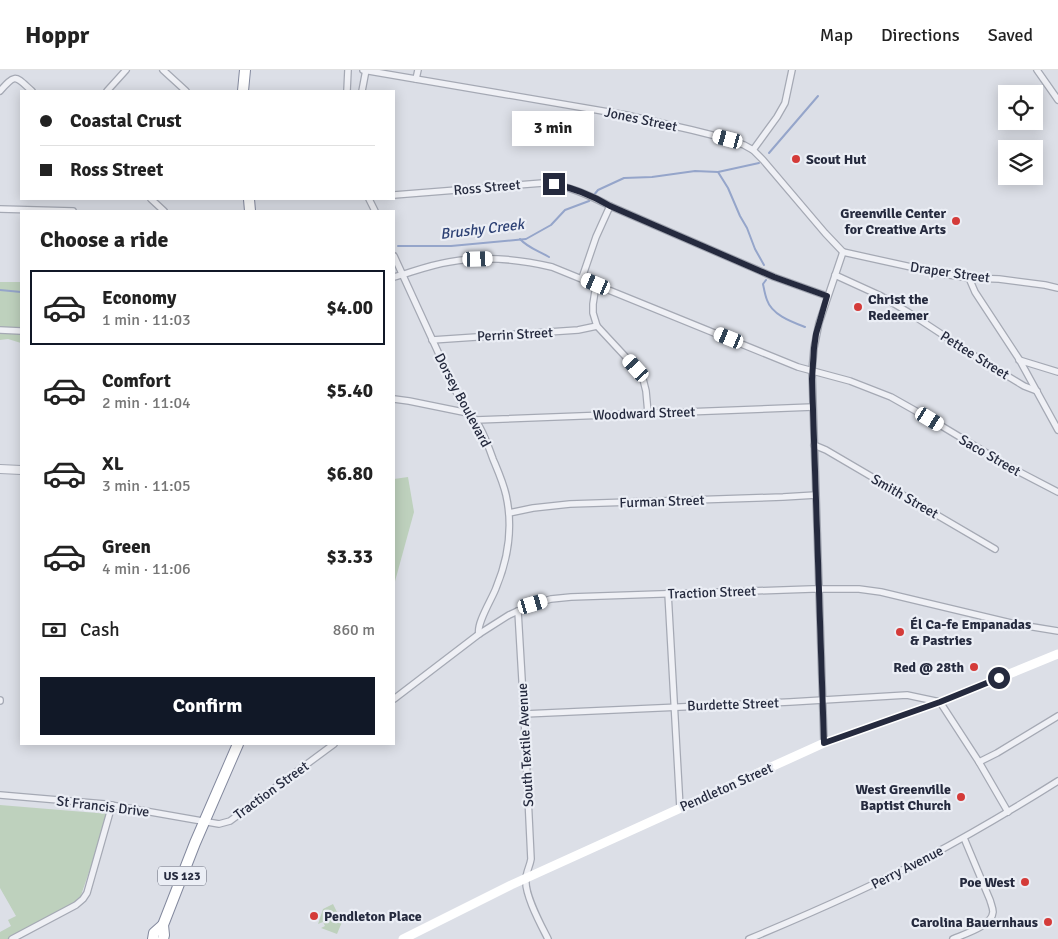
<!DOCTYPE html>
<html lang="en">
<head>
<meta charset="utf-8">
<style>
  body { margin:0; font-family:Signika,sans-serif; background:#f2f2f2; color:#222; height:100vh; display:flex; flex-direction:column; font-size:19px; white-space:nowrap }
  * { box-sizing:border-box; margin:0 }
  p { font-size:16px; color:#767676 }
  .icon { flex:none; width:28px; height:28px; fill:none; stroke:currentColor; stroke-width:2; stroke-linecap:round; stroke-linejoin:round }
  .map { position:relative; flex:1; overflow:hidden }
  .sheet { position:absolute; left:20px; top:140px; width:375px; height:535px; display:flex; flex-direction:column; background:#fff; border-radius:0px; box-shadow:0 2px 12px #0003 }
  .sheet>* { flex:none }
  .top-card { position:absolute; left:20px; top:20px; width:375px; height:110px; border-radius:0px; box-shadow:0 2px 12px #0003; display:grid; align-content:center; height:110px; padding:0 20px; background:#fff }
  .tools { position:absolute; left:998px; top:15px; display:grid; gap:10px }
  .tools a { display:grid; place-items:center; width:45px; height:45px; border-radius:0px; background:#fff; box-shadow:0 2px 12px #0003; font-size:25px }
  .end { position:absolute; width:22px; height:22px; margin:-11px; border:6px solid #252a3e; background:#fff; box-shadow:0 0 0 2px #fff }
  .from { border-radius:50% }
  .bubble { position:absolute; height:35px; border-radius:0px; background:#fff; box-shadow:0 2px 12px #0003; font-size:16px; font-weight:800; line-height:35px; text-align:center }
  .car { position:absolute; width:15px; height:30px; margin:-15px -8px; border-radius:6px; box-shadow:0 0 4px 1px #0007; background:linear-gradient(#fff 24%,#345 0 40%,#fff 0 76%,#345 0 86%,#fff 0) }
  .top-card b { display:flex; align-items:center; gap:18px; height:48px; font-size:19px }
  .top-card b+b { border-top:1px solid #e0e0e0 }
  .top-card i { width:12px; height:12px; background:#222 }
  ul { padding:0; list-style:none }
  li { display:flex; align-items:center; gap:15px; height:75px; margin:0 10px 8px; padding:0 10px; border:2px solid transparent; border-radius:0px }
  li div { flex:1 }
  li b { display:block; font-size:19px }
  li em { font-style:normal; font-weight:800 }
  li.current { border-color:#111827 }
  li>.icon { width:45px; height:45px; stroke-width:1.5 }
  h2 { padding:0 20px; font-size:22px; line-height:60px }
  .pay { display:flex; align-items:center; gap:12px; height:55px; padding:0 20px; font-size:19px }
  .pay p { margin-inline-start:auto }
  .action { display:flex; gap:10px; margin-top:auto; padding:10px 20px }
  .action a { flex:1; height:58px; border-radius:0px; background:#111827; color:#fff; font-size:20px; font-weight:800; line-height:58px; text-align:center }
  header { display:flex; align-items:center; gap:30px; box-sizing:border-box; height:70px; padding:0 25px; background:#fff; border-bottom:1px solid #e0e0e0 }
  header strong { font-size:24px }
  nav { display:flex; gap:28px; margin-inline-start:auto; font-size:18px }
  .map>svg:first-child { display:block }
  .green { fill:#bed1bd }
  .lines { fill:none; stroke-linecap:round; stroke-linejoin:round }
  .stream { stroke:#95a5ca; stroke-width:2 }
  .minor-casing { stroke:#a5a9b4; stroke-width:8 }
  .tertiary-casing { stroke:#a5a9b4; stroke-width:10 }
  .trunk-casing { stroke:#83899e; stroke-width:12 }
  .minor { stroke:#eff0f5; stroke-width:5.5 }
  .tertiary { stroke:#eff0f5; stroke-width:8 }
  .secondary { stroke:#fff; stroke-width:9 }
  .trunk { stroke:#fff; stroke-width:10 }
  .route { stroke:#252a3e; stroke-width:6 }
  .poi-dot { fill:#d43b39; stroke:#ebeef5; stroke-width:2 }
  .labels { text-anchor:middle; stroke-width:4.5; stroke-linejoin:round; paint-order:stroke }
  .shield { fill:#ebeef5; stroke:#606575; stroke-width:1 }
  .shield-label { font-size:12px; font-weight:bold; fill:#252a3e }
  .street-label { font-size:14px; fill:#252a3e; stroke:#ebeef5 }
  .poi-label { font-size:14px; font-weight:bold; fill:#252a3e; stroke:#ebeef5; text-anchor:end }
  .water-label { font-size:15px; font-style:italic; fill:#2d4174; stroke:#ebeef5 }
</style>
</head>
<body>
<header>
<strong>Hoppr</strong>
<nav><a>Map</a><a>Directions</a><a>Saved</a></nav>
</header>
<div class="map">
<svg width="1058" height="869" viewBox="0 0 1058 869">
  <rect width="100%" height="100%" fill="#dcdfe7"/>
  <g class="green">
    <path d="M0,212h21v61l-13,-4 -8,1z"/>
    <path d="M408,407l6,35 -20,73v-106z"/>
    <path d="M0,735l109,9 -31,90 -69,35h-9v-7l11,-6 -3,-6 8,-4 -16,-28z"/>
    <path d="M333,834l9,18 -5,12 -16,-6 4,-2 -2,-4 -5,2 5,-15z"/>
  </g>
  <g class="lines">
    <g class="stream">
      <path d="M769,83l49,-57"/>
      <path d="M718,102l10,16 12,28 7,12 8,21 9,16"/>
      <path d="M520,169c8,9 19,12 29,18"/>
      <path d="M398,176h53l75,-7 25,-14 14,-15 24,-9 9,-11 26,-12 28,-1 43,-6 23,1 41,-9"/>
      <path d="M766,210l-3,4c1,5 2,11 4,16 5,15 25,22 38,27"/>
      <path d="M0,220l21,2"/>
    </g>
    <defs>
      <g id="minor">
        <path d="M163,0l23,21"/>
        <path d="M363,0l263,45 66,15 36,9 16,6 9,5 10,10 62,73 18,19"/>
        <path d="M1037,0l21,30"/>
        <path d="M416,9l2,-9"/>
        <path d="M0,21c16,-18 15,-15 32,0"/>
        <path d="M107,21l19,-21"/>
        <path d="M347,21l1,-21"/>
        <path d="M362,21l4,-21"/>
        <path d="M753,80l24,-33 8,-14 7,-33"/>
        <path d="M394,125l149,-12c24,2 46,12 67,23l164,71 53,19"/>
        <path d="M151,129l13,12"/>
        <path d="M369,129l6,12"/>
        <path d="M0,139l73,2"/>
        <path d="M843,182l100,22 26,4 30,1 46,6 13,3"/>
        <path d="M394,186l66,144c2,4 5,9 8,13 2,2 6,4 8,8 8,11 12,25 17,38 5,12 10,23 13,36 7,31 2,64 -10,93 -4,11 -20,36 -17,46"/>
        <path d="M835,205l46,21 27,16 73,48 43,26 13,5"/>
        <path d="M394,207c18,-5 36,-12 55,-15 34,-6 70,-3 103,5l246,100 52,14 41,16 39,22 78,47 50,26"/>
        <path d="M582,208l14,-41 14,-31"/>
        <path d="M969,208l6,14 44,67 39,71"/>
        <path d="M596,215l-3,19v9l4,13 39,42 7,11 3,12 2,22"/>
        <path d="M0,260l21,1"/>
        <path d="M432,270l146,-10 19,-4"/>
        <path d="M1019,290l39,12"/>
        <path d="M394,329l15,2 59,12"/>
        <path d="M476,350l337,-13"/>
        <path d="M814,375l12,5 169,99"/>
        <path d="M509,443l24,-5 37,-4 213,-7 33,-2"/>
        <path d="M668,523l12,215"/>
        <path d="M518,541l6,103 7,145c-1,7 -5,13 -5,20 -2,15 15,46 22,60"/>
        <path d="M394,629l85,-65 30,-19 24,-11 18,-5 20,-2 241,-8h47l22,3 134,32 43,7"/>
        <path d="M0,631v-1"/>
        <path d="M524,644l266,-12 117,-7 33,7 39,60 29,50"/>
        <path d="M824,673l-12,-372 2,-23 5,-25 24,-71"/>
        <path d="M979,692l18,-9 61,-37"/>
        <path d="M0,725l105,9 114,20 11,-3 104,-77"/>
        <path d="M12,869l64,-34 7,-6 4,-6 25,-88"/>
        <path d="M749,869c60,-25 120,-51 177,-81 45,-24 89,-50 132,-77"/>
        <path d="M953,869c11,-5 39,-13 40,-27 0,-4 -2,-8 -3,-12l-26,-62"/>
      </g>
      <path id="tertiary" d="M0,399l21,1"/>
      <g id="trunk">
        <path d="M243,21l2,-21"/>
        <path d="M249,129l1,12"/>
        <path d="M153,869l1,-6 9,-8"/>
        <path d="M163,869l1,-4 -1,-10 32,-82 43,-99"/>
      </g>
    </defs>
    <use href="#minor" class="minor-casing"/>
    <use href="#tertiary" class="tertiary-casing"/>
    <use href="#trunk" class="trunk-casing"/>
    <use href="#minor" class="minor"/>
    <use href="#tertiary" class="tertiary"/>
    <path class="secondary" d="M403,869l108,-54 313,-142 116,-41 118,-48"/>
    <use href="#trunk" class="trunk"/>
  </g>
  <g class="lines">
    <path class="route" d="M554,114c20,4 39,12 56,22l164,71 53,19 -11,38 -2,14 -2,31 12,364 116,-41 59,-24"/>
  </g>
  <g class="poi-dot">
    <circle cx="796" cy="89" r="5"/>
    <circle cx="956" cy="151" r="5"/>
    <circle cx="858" cy="237" r="5"/>
    <circle cx="900" cy="562" r="5"/>
    <circle cx="974" cy="597" r="5"/>
    <circle cx="961" cy="727" r="5"/>
    <circle cx="1025" cy="812" r="5"/>
    <circle cx="314" cy="846" r="5"/>
    <circle cx="1048" cy="852" r="5"/>
  </g>
  <g class="labels">
    <rect class="shield" x="158" y="796.5" width="48" height="19" rx="4"/>
    <g class="shield-label">
      <text x="182" y="810">US 123</text>
    </g>
    <g class="street-label">
      <text transform="translate(641 49) rotate(12)" y="5">Jones Street</text>
      <text transform="translate(487 117) rotate(-5)" y="5">Ross Street</text>
      <text transform="translate(950 202) rotate(8)" y="5">Draper Street</text>
      <text transform="translate(515 264) rotate(-3)" y="5">Perrin Street</text>
      <text transform="translate(975 285) rotate(32)" y="5">Pettee Street</text>
      <text transform="translate(463 330) rotate(62)" y="5">Dorsey Boulevard</text>
      <text transform="translate(644 343) rotate(-2)" y="5">Woodward Street</text>
      <text transform="translate(990 385) rotate(30)" y="5">Saco Street</text>
      <text transform="translate(905 426) rotate(30)" y="5">Smith Street</text>
      <text transform="translate(662 431) rotate(-2)" y="5">Furman Street</text>
      <text transform="translate(712 522) rotate(-2)" y="5">Traction Street</text>
      <text transform="translate(733 634) rotate(-2)" y="5">Burdette Street</text>
      <text transform="translate(525 675) rotate(-93)" y="5">South Textile Avenue</text>
      <text transform="translate(726 717) rotate(-24)" y="5">Pendleton Street</text>
      <text transform="translate(271 720) rotate(-36)" y="5">Traction Street</text>
      <text transform="translate(103 736) rotate(7)" y="5">St Francis Drive</text>
      <text transform="translate(907 797) rotate(-27)" y="5">Perry Avenue</text>
    </g>
    <g class="poi-label">
      <text x="806" y="94" text-anchor="start">Scout Hut</text>
      <text x="946" y="148">Greenville Center<tspan x="946" dy="16">for Creative Arts</tspan></text>
      <text x="868" y="234" text-anchor="start">Christ the<tspan x="868" dy="16">Redeemer</tspan></text>
      <text x="910" y="559" text-anchor="start">Él Ca-fe Empanadas<tspan x="910" dy="16">&amp; Pastries</tspan></text>
      <text x="964" y="602">Red @ 28th</text>
      <text x="951" y="724">West Greenville<tspan x="951" dy="16">Baptist Church</tspan></text>
      <text x="1015" y="817">Poe West</text>
      <text x="324" y="851" text-anchor="start">Pendleton Place</text>
      <text x="1038" y="857">Carolina Bauernhaus</text>
    </g>
    <g class="water-label">
      <text transform="translate(482 159) rotate(-7)" y="5">Brushy Creek</text>
    </g>
  </g>
</svg>
<div class="tools">
<a><svg class="icon" aria-label="locate" viewBox="0 0 24 24"><circle cx="12" cy="12" r="6"/><path d="M12 2v4M12 18v4M2 12h4M18 12h4"/></svg></a>
<a><svg class="icon" aria-label="layers" viewBox="0 0 24 24"><path d="M12 4l9 5-9 5-9-5zM3 14l9 5 9-5"/></svg></a>
</div>
<i class="end from" style="left:999px;top:608px"></i>
<i class="end" style="left:554px;top:114px"></i>
<div class="bubble" style="left:512px;top:41px;width:82px">3 min</div>
<i class="car" style="left:728px;top:69px;rotate:285deg"></i>
<i class="car" style="left:478px;top:189px;rotate:88deg"></i>
<i class="car" style="left:596px;top:214px;rotate:293deg"></i>
<i class="car" style="left:729px;top:268px;rotate:292deg"></i>
<i class="car" style="left:636px;top:298px;rotate:318deg"></i>
<i class="car" style="left:930px;top:349px;rotate:121deg"></i>
<i class="car" style="left:533px;top:534px;rotate:74deg"></i>
<div class="top-card">
<b><i class="from"></i>Coastal Crust</b>
<b><i></i>Ross Street</b>
</div>
<section class="sheet">
<h2>Choose a ride</h2>
<ul>
<li class="current"><svg class="icon" aria-label="car" viewBox="0 0 24 24"><path d="M5 17H2v-5l4-1 3-4h7l3 4 3 1v5h-3M9 17h6M6 11h13"/><circle cx="7" cy="17" r="2"/><circle cx="17" cy="17" r="2"/></svg><div><b>Economy</b><p>1 min · 11:03</p></div><em>$4.00</em></li>
<li><svg class="icon" aria-label="car" viewBox="0 0 24 24"><path d="M5 17H2v-5l4-1 3-4h7l3 4 3 1v5h-3M9 17h6M6 11h13"/><circle cx="7" cy="17" r="2"/><circle cx="17" cy="17" r="2"/></svg><div><b>Comfort</b><p>2 min · 11:04</p></div><em>$5.40</em></li>
<li><svg class="icon" aria-label="car" viewBox="0 0 24 24"><path d="M5 17H2v-5l4-1 3-4h7l3 4 3 1v5h-3M9 17h6M6 11h13"/><circle cx="7" cy="17" r="2"/><circle cx="17" cy="17" r="2"/></svg><div><b>XL</b><p>3 min · 11:05</p></div><em>$6.80</em></li>
<li><svg class="icon" aria-label="car" viewBox="0 0 24 24"><path d="M5 17H2v-5l4-1 3-4h7l3 4 3 1v5h-3M9 17h6M6 11h13"/><circle cx="7" cy="17" r="2"/><circle cx="17" cy="17" r="2"/></svg><div><b>Green</b><p>4 min · 11:06</p></div><em>$3.33</em></li>
</ul>
<div class="pay"><svg class="icon" aria-label="cash" viewBox="0 0 24 24"><path d="M3 7h18v10H3z"/><circle cx="12" cy="12" r="2"/></svg>Cash<p>860 m</p></div>
<div class="action"><a>Confirm</a></div>
</section>
</div>
</body>
</html>
